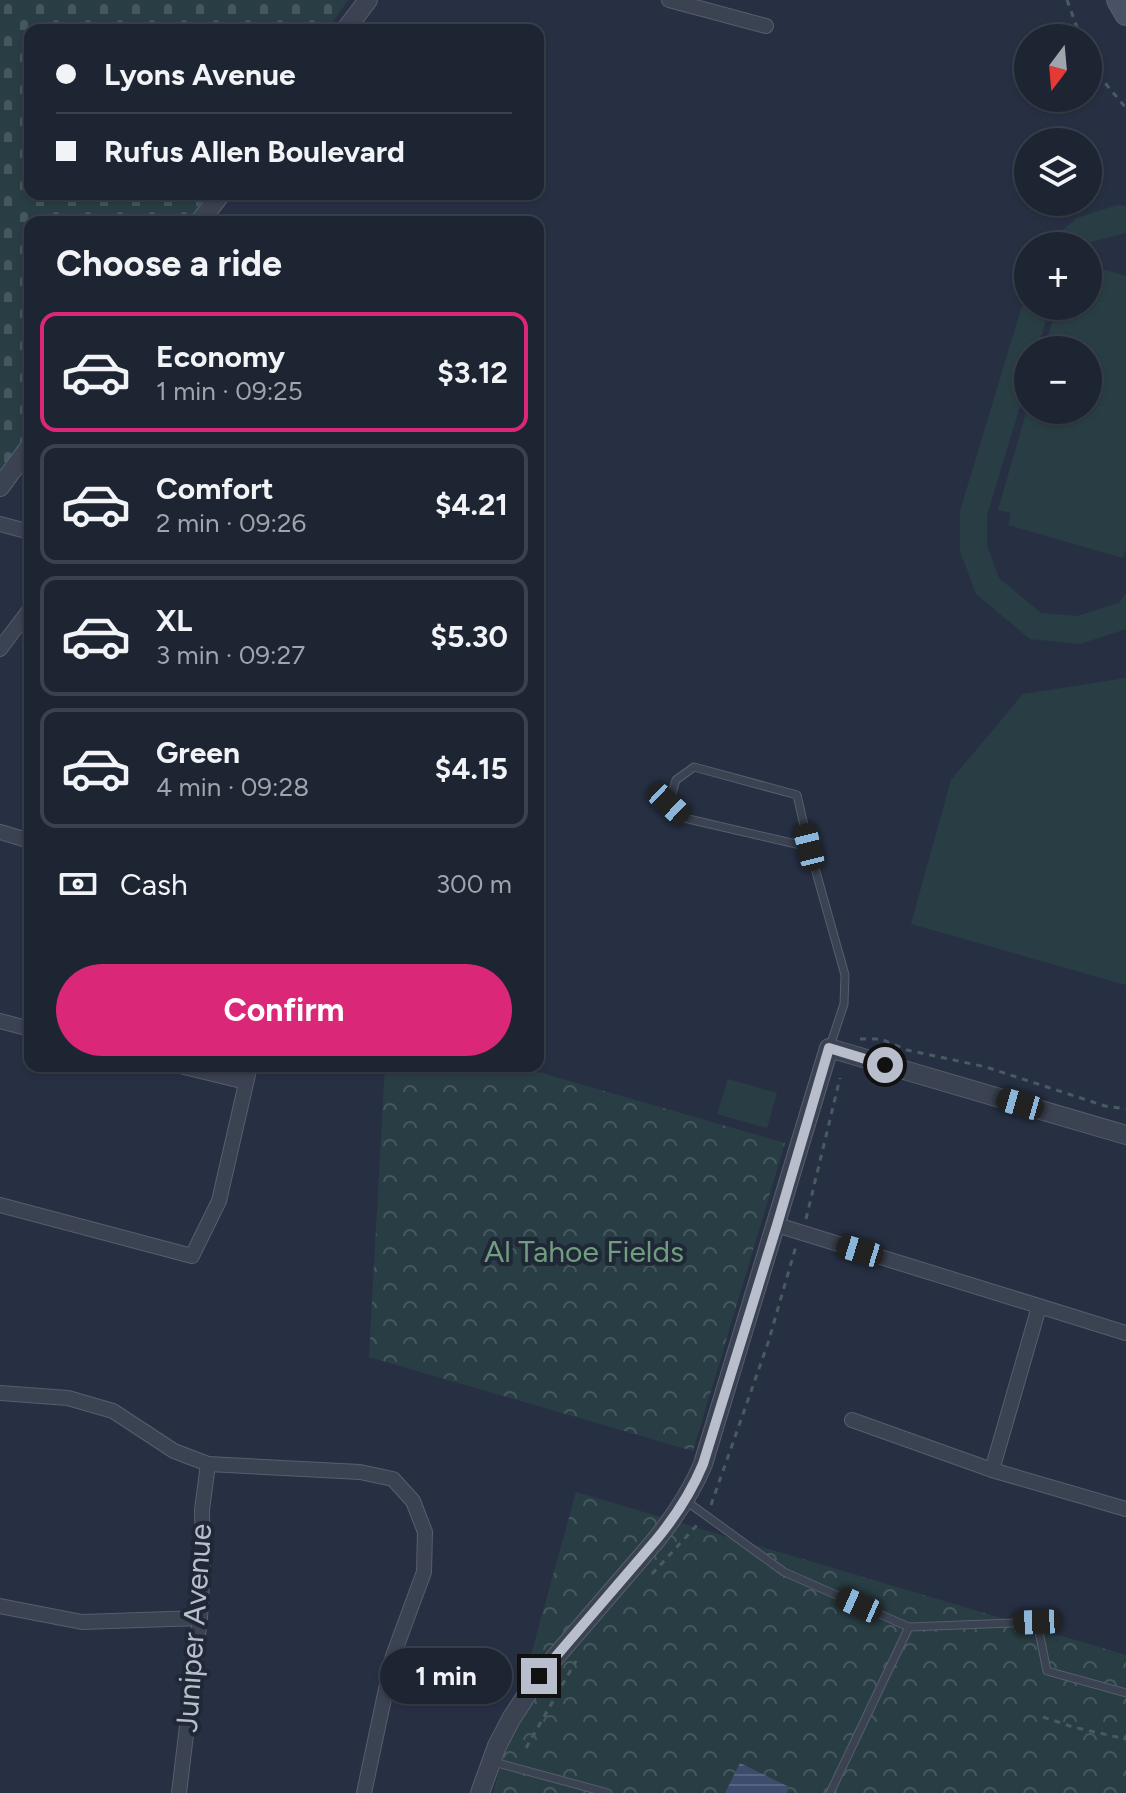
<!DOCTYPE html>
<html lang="en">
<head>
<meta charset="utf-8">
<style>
  body { margin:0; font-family:Figtree,sans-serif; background:#252c3a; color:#f1f3f6; height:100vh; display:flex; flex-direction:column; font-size:30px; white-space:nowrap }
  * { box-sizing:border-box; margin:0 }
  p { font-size:26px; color:#a0a4ac }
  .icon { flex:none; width:44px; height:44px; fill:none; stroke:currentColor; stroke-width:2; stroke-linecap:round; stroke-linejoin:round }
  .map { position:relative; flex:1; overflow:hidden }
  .details { position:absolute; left:24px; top:216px; width:520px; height:856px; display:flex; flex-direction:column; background:#1d2432; border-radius:16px; box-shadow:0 2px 6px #0004,0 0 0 2px #3b414d }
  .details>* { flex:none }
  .guide { position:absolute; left:24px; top:24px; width:520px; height:176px; border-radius:16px; box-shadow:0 2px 6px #0004,0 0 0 2px #3b414d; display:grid; align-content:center; height:176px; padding:0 32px; background:#1d2432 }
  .needle { width:52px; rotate:196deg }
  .fabs { position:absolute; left:1014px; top:24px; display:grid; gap:16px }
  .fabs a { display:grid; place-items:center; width:88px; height:88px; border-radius:50%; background:#1d2432; box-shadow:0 2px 6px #0004,0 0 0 2px #3b414d; font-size:40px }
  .end { position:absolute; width:36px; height:36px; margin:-18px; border:10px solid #b8becc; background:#111; box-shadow:0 0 0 4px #111 }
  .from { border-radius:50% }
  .bubble { position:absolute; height:56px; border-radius:28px; background:#1d2432; box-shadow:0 2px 6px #0004,0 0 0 2px #3b414d; font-size:26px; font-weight:700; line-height:56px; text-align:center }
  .car { position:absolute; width:24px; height:48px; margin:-24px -12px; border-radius:10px; box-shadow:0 0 6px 2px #0007; background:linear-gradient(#222 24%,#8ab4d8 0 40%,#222 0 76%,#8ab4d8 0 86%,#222 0) }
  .guide b { display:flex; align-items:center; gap:28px; height:76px; font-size:30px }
  .guide b+b { border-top:2px solid #3b414d }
  .guide i { width:20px; height:20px; background:#f1f3f6 }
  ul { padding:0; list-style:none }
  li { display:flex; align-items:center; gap:24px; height:120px; margin:0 16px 12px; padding:0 16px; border:4px solid #3b414d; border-radius:16px }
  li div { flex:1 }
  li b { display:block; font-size:30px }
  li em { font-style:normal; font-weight:700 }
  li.selected { border-color:#db2777 }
  li>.icon { width:72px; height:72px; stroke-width:1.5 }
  h2 { padding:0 32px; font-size:36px; line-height:96px }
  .pay { display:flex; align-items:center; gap:20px; height:88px; padding:0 32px; font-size:30px }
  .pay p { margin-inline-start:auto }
  .button { display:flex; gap:16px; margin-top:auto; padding:16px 32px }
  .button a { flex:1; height:92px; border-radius:48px; background:#db2777; color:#fff; font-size:32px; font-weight:700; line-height:92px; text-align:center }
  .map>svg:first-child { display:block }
  .grass { fill:#293e44 }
  .cemetery { fill:url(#cemetery-stones) }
  .park { fill:url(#park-crowns) }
  .water { fill:url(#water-rules) }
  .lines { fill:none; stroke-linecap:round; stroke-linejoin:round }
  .service-casing { stroke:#565e6d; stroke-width:9 }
  .minor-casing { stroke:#565e6d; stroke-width:16 }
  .tertiary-casing { stroke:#565e6d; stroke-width:20 }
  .secondary-casing { stroke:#565e6d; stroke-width:24 }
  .path { stroke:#475b60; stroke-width:3; stroke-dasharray:6 6; stroke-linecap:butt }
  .service { stroke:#3b4352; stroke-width:7 }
  .minor { stroke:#3b4352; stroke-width:14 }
  .tertiary { stroke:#3b4352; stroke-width:18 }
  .secondary { stroke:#495165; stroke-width:22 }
  .route { stroke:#b8becc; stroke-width:10 }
  .labels { text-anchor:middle; stroke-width:8; stroke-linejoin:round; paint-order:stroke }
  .park-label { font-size:30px; fill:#6f9d7e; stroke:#202838 }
  .street-label { font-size:30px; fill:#b8becc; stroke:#202838 }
</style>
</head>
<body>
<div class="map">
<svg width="1126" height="1793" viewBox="0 0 1126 1793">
  <defs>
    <pattern id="cemetery-stones" width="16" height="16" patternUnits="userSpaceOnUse" patternTransform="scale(2)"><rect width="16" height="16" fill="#293e44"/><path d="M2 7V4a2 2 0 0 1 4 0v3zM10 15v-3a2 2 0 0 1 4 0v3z" fill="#46585e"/></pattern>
    <pattern id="park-crowns" width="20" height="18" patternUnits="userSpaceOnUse" patternTransform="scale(2)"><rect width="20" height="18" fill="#293e44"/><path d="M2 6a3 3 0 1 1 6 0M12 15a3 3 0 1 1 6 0" fill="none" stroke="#46585e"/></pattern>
    <pattern id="water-rules" width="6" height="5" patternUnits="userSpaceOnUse" patternTransform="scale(2)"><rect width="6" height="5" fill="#3d4c6c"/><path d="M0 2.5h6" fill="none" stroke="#576480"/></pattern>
  </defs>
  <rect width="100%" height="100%" fill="#273043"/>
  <g class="grass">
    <path d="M1117,205l9,1v27l-36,9 -5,4h-41l33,-28z"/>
    <path d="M1088,265l38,11v273l-3,9 -115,-33 3,-12 -13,-3 30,-104v4h60v-60h-44l13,-44h31z"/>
    <path d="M1028,286v20h22l-13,44h-9v30l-41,135v31l12,32 42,35 36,3 42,-13 7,-10v36l-46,15 -50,-5 -54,-45 -16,-43v-40z"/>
    <path d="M1126,678v307l-215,-61 40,-144 72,-86z"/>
    <path d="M728,1079l49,14 -10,35 -50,-14z"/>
  </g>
  <path class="cemetery" d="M0,0h348l-21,30h-297v164h177l-20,28h-157v215l-30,39z"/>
  <g class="park">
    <path d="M385,1066h132l268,77 -92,308 -324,-94z"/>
    <path d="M576,1492l550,163v138h-633z"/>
  </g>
  <path class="water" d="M740,1763l49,24 -2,6h-62z"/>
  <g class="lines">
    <defs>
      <g id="service">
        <path d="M809,847l-125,-29 -15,-14 7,-24 18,-13 103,28 12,52 36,128 -1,29 -14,42"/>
        <path d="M686,1501l98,71 125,55 -79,166"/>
        <path d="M909,1627l128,-5 10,49 79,22"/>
        <path d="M494,1762l114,31"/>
      </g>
      <g id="minor">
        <path d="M669,0l97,26"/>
        <path d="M0,524l30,8"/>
        <path d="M0,649l30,-40"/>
        <path d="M0,832l30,9"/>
        <path d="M0,1021l30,8"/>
        <path d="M180,1066l66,16"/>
        <path d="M0,1205l192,51 27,-55 31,-135"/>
        <path d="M777,1225l349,108"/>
        <path d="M0,1393l68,5 45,13 61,40 34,13 152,8 33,7 20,22 12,31 -1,40 -31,84 -29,137"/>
        <path d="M852,1420l140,50 134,39"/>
        <path d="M992,1470l47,-163"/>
        <path d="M0,1606l82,16 118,-4"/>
        <path d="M179,1793l21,-175 3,-51 -1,-57 6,-46"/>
      </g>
      <g id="tertiary">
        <path d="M345,30l23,-30"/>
        <path d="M199,222l22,-28"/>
        <path d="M0,487l30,-41"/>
        <path d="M480,1793l17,-47 14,-27 28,-43 117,-136c19,-24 35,-47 47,-76l126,-416 297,87"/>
      </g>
      <path id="secondary" d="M1118,0l8,14"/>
    </defs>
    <use href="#service" class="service-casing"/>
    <use href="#minor" class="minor-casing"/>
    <use href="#tertiary" class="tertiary-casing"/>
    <use href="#secondary" class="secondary-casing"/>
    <g class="path">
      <path d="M1067,0l14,38"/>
      <path d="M1088,52l12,25 26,31"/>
      <path d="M860,1039h21l26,11 79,17 119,39 21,3"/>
      <path d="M806,1219l34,-141"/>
      <path d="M711,1505l57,-162 28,-97"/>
      <path d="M652,1574l46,-50"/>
      <path d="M1043,1717l30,10 53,12"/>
      <path d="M526,1748l50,-87"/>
    </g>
    <use href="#service" class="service"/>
    <use href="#minor" class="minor"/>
    <use href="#tertiary" class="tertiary"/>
    <use href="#secondary" class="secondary"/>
  </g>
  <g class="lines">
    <path class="route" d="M539,1676l117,-136c20,-24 35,-47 47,-76l74,-239 52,-177 56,17"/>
  </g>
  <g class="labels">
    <g class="park-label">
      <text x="584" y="1262">Al Tahoe Fields</text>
    </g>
    <g class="street-label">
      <text transform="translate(194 1628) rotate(-86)" y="10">Juniper Avenue</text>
    </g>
  </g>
</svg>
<div class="fabs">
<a><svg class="needle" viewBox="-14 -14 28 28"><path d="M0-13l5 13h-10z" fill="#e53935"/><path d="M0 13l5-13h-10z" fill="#a0a4ac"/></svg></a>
<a><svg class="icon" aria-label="layers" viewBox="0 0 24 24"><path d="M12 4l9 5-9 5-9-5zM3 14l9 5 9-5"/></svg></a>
<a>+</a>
<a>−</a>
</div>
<i class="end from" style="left:885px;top:1065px"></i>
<i class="end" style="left:539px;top:1676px"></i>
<div class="bubble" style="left:380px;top:1648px;width:132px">1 min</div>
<i class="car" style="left:669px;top:804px;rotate:133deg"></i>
<i class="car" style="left:809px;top:847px;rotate:346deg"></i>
<i class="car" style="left:1020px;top:1104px;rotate:286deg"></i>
<i class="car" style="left:860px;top:1251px;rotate:287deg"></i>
<i class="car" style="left:859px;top:1605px;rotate:294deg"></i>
<i class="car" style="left:1037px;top:1622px;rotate:268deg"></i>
<div class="guide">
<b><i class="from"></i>Lyons Avenue</b>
<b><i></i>Rufus Allen Boulevard</b>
</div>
<section class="details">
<h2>Choose a ride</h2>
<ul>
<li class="selected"><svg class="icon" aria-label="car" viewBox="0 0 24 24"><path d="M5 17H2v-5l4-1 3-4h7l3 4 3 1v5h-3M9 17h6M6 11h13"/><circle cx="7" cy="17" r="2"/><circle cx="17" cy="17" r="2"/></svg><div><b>Economy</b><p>1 min · 09:25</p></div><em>$3.12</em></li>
<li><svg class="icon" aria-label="car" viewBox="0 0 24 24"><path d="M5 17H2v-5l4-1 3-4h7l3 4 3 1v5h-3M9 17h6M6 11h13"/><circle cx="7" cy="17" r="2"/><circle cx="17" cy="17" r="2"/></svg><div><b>Comfort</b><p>2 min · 09:26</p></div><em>$4.21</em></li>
<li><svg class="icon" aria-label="car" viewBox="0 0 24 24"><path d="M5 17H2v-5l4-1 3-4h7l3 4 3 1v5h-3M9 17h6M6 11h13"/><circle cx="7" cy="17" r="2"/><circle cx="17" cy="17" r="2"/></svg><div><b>XL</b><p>3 min · 09:27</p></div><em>$5.30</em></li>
<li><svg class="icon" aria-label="car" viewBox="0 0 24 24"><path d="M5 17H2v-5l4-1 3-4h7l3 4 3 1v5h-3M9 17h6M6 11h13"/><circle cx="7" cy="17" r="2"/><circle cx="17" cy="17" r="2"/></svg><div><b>Green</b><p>4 min · 09:28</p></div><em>$4.15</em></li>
</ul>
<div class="pay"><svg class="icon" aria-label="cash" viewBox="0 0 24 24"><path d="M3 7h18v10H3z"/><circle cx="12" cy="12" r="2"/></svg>Cash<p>300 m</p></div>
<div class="button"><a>Confirm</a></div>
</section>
</div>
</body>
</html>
